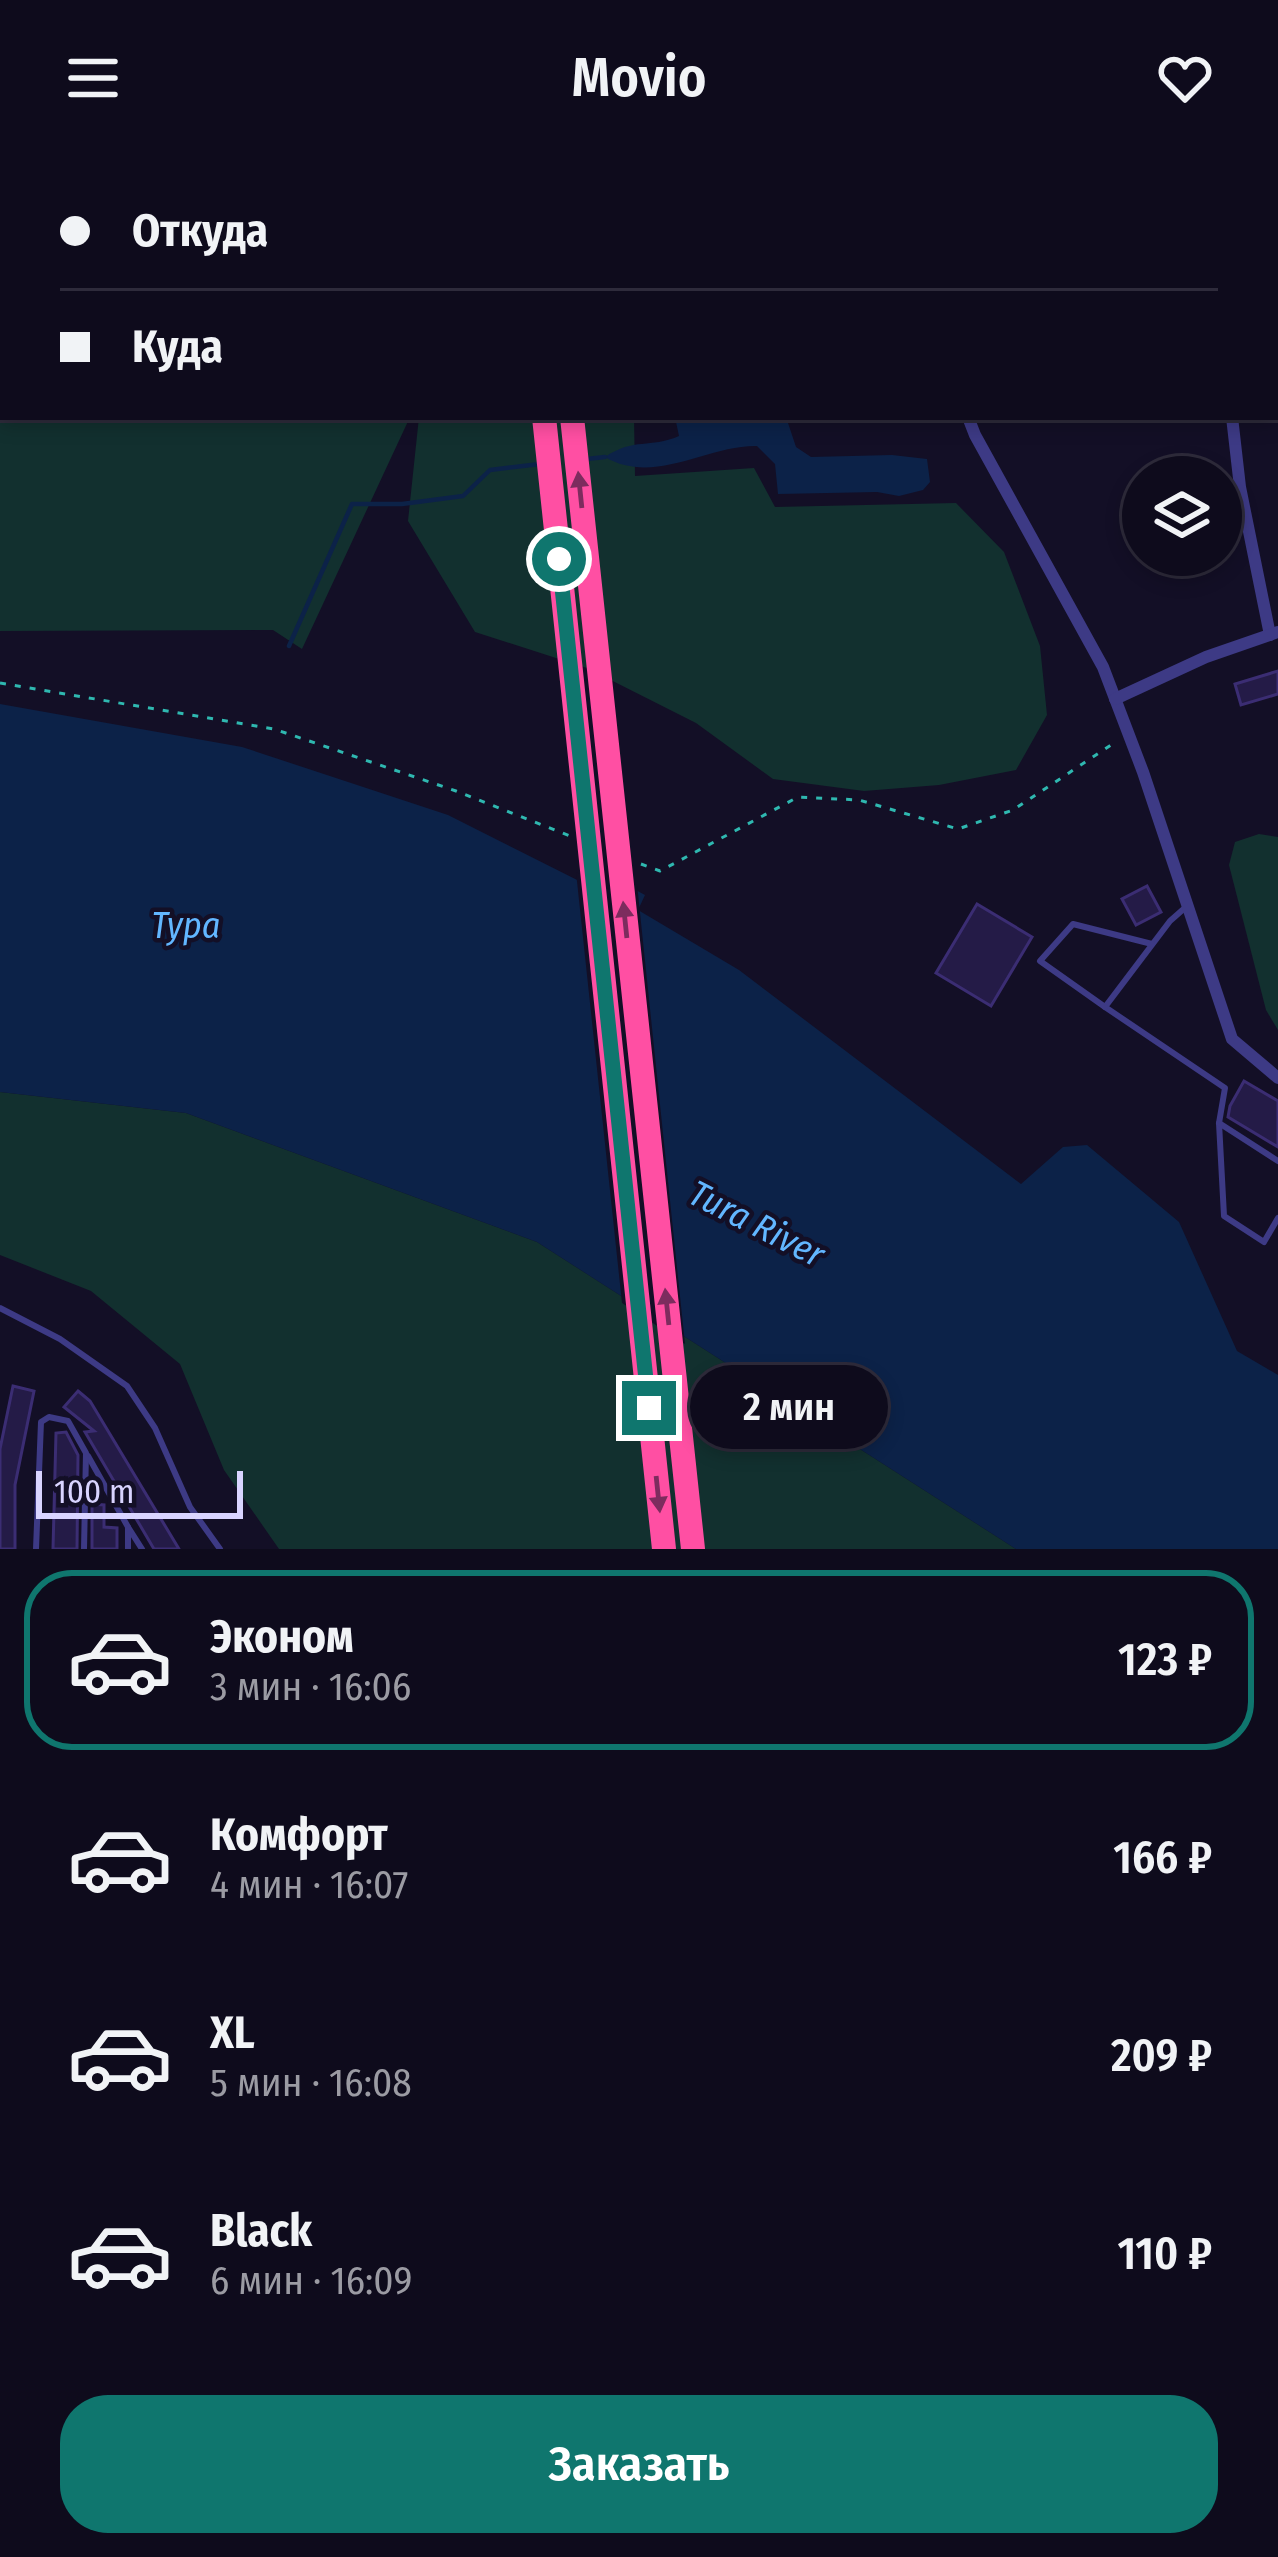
<!DOCTYPE html>
<html lang="ru">
<head>
<meta charset="utf-8">
<style>
  body { margin:0; font-family:"Fira Sans Condensed",sans-serif; background:#1c1929; color:#f1f3f6; height:100vh; display:flex; flex-direction:column; font-size:45px; white-space:nowrap }
  * { box-sizing:border-box; margin:0 }
  p { font-size:39px; color:#9b9ba3 }
  .icon { flex:none; width:66px; height:66px; fill:none; stroke:currentColor; stroke-width:2; stroke-linecap:round; stroke-linejoin:round }
  .map { position:relative; height:1393px; overflow:hidden }
  .details { display:flex; flex-direction:column; background:#0e0b1c; flex:1 }
  .details>* { flex:none }
  .banner { position:absolute; left:0px; top:0px; width:1278px; height:264px; box-shadow:0 6px 18px #0003,0 0 0 3px #2e2b3b; display:grid; align-content:center; height:264px; padding:0 60px; background:#0e0b1c }
  .controls { position:absolute; left:1122px; top:300px; display:grid; gap:24px }
  .controls a { display:grid; place-items:center; width:120px; height:120px; border-radius:50%; background:#0e0b1c; box-shadow:0 6px 18px #0003,0 0 0 3px #2e2b3b; font-size:60px }
  .scale { position:absolute; left:36px; bottom:30px; width:207px; box-sizing:border-box; padding-left:12px; border:6px solid #d9d4ff; border-top:0; font-size:33px; line-height:42px; white-space:nowrap; color:#d9d4ff; -webkit-text-stroke:9px #130f26; paint-order:stroke }
  .end { position:absolute; width:54px; height:54px; margin:-27px; border:15px solid #0f766e; background:#fff; box-shadow:0 0 0 6px #fff }
  .from { border-radius:50% }
  .bubble { position:absolute; height:84px; border-radius:42px; background:#0e0b1c; box-shadow:0 6px 18px #0003,0 0 0 3px #2e2b3b; font-size:39px; font-weight:600; line-height:84px; text-align:center }
  .banner b { display:flex; align-items:center; gap:42px; height:114px; font-size:45px }
  .banner b+b { border-top:3px solid #2e2b3b }
  .banner i { width:30px; height:30px; background:#f1f3f6 }
  ul { padding:21px 0 0; list-style:none }
  li { display:flex; align-items:center; gap:36px; height:180px; margin:0 24px 18px; padding:0 36px; border:6px solid transparent; border-radius:48px }
  li div { flex:1 }
  li b { display:block; font-size:45px }
  li em { font-style:normal; font-weight:600 }
  li.active { border-color:#0f766e }
  li>.icon { width:108px; height:108px; stroke-width:1.5 }
  .action { display:flex; gap:24px; margin-top:auto; padding:24px 60px }
  .action a { flex:1; height:138px; border-radius:48px; background:#0f766e; color:#fff; font-size:48px; font-weight:600; line-height:138px; text-align:center }
  header { display:flex; justify-content:space-between; align-items:center; height:156px; padding:0 60px; background:#0e0b1c; font-size:54px; font-weight:600 }
  .map>svg:first-child { display:block }
  .green { fill:#12302f }
  .water { fill:#0c2248 }
  .pier { fill:#130f26 }
  .lines { fill:none; stroke-linecap:round; stroke-linejoin:round }
  .stream { stroke:#0c2248; stroke-width:4.5 }
  .building { fill:#241b47; stroke:#3b2d73; stroke-width:3 }
  .path { stroke:#2fb8b0; stroke-width:3; stroke-dasharray:6 9; stroke-linecap:butt }
  .lane { stroke:#3d3a85; stroke-width:6 }
  .street { stroke:#3d3a85; stroke-width:12 }
  .highway { stroke:#ff4fa3; stroke-width:24 }
  .oneway { fill:#7d2c5e }
  .route { stroke:#0f766e; stroke-width:15 }
  .labels { text-anchor:middle; stroke-width:9; stroke-linejoin:round; paint-order:stroke }
  .water-label { font-size:36px; font-style:italic; fill:#62b6ff; stroke:#130f26 }
</style>
</head>
<body>
<header><svg class="icon" aria-label="menu" viewBox="0 0 24 24"><path d="M4 6h16M4 12h16M4 18h16"/></svg>Movio<svg class="icon" aria-label="heart" viewBox="0 0 24 24"><path d="M12 20l-8-8c-3-5 5-10 8-4 3-6 11-1 8 4z"/></svg></header>
<div class="map">
<svg width="1278" height="1393" viewBox="0 0 1278 1393">
  <rect width="100%" height="100%" fill="#130f26"/>
  <g class="green">
    <path d="M0,0h420l-417,3v258h407l-108,232 -29,-19 -273,1z"/>
    <path d="M419,261h215l1,59 119,-8 21,39 181,-4 48,49 36,94 7,69 -31,55 -77,15 -75,6 -91,-12 -77,-56 -109,-55 -112,-36 -67,-111z"/>
    <path d="M1259,678l19,3v193l-12,-20 -37,-145 6,-23z"/>
    <path d="M0,936l186,21 351,129 479,307h-737l-55,-79 -44,-106 -89,-73 -91,-36z"/>
  </g>
  <g class="water">
    <path d="M675,261h111l10,30 15,10 81,-2 35,4 3,23 -7,8 -24,6 -22,-4 -99,2 -3,-30 -18,-18c-50,-1 -103,40 -152,11 30,-20 44,-8 74,-21z"/>
    <path d="M0,548l242,43 206,68 163,82 8,-16 26,14 -7,15 101,60 282,214 42,-37 24,-2 92,77 58,129 41,24v174h-262l-479,-307 -351,-129 -186,-21z"/>
  </g>
  <path class="pier" d="M576,716l33,17 5,-11 7,-2 16,8 48,460 -63,-41z"/>
  <g class="lines">
    <g class="stream">
      <path d="M587,303l18,-2"/>
      <path d="M289,490l63,-142h50l61,-8 27,-26 50,-6"/>
    </g>
  </g>
  <g class="building">
    <path d="M1278,515v23l-37,11 -6,-21z"/>
    <path d="M1147,730l14,26 -25,13 -14,-26z"/>
    <path d="M977,748l55,33 -41,69 -55,-33z"/>
    <path d="M1244,925l34,20v46l-50,-30 2,-11z"/>
    <path d="M13,1230l21,5 -19,94v64h-15v-100z"/>
    <path d="M78,1235l12,10 89,148h-25l-69,-117 9,-1 -30,-24z"/>
    <path d="M66,1276l12,23 -1,94h-24l3,-116z"/>
    <path d="M92,1348l12,1v22l13,1v21h-25z"/>
  </g>
  <g class="lines">
    <g class="path">
      <path d="M0,527l274,46 182,62 114,45"/>
      <path d="M641,708l19,7 138,-74 61,3 99,29 55,-19 104,-69"/>
    </g>
    <g class="lane">
      <path d="M1187,750l-17,15 -65,86 120,81 -6,35 5,93 40,26 14,-24"/>
      <path d="M1105,851l-65,-46 33,-37 79,20"/>
      <path d="M1219,967l59,38"/>
      <path d="M0,1152l60,31 67,47 28,42 35,79 30,42"/>
      <path d="M88,1300l40,71"/>
      <path d="M36,1393l5,-127 8,-5 19,4 18,32 -2,96"/>
      <path d="M128,1393v-22l14,22"/>
    </g>
    <g class="street">
      <path d="M1205,0l1,3"/>
      <path d="M989,3v-3"/>
      <path d="M1275,156l3,-1"/>
      <path d="M968,261l7,18 128,232 40,105 89,267 46,39"/>
      <path d="M1232,261l8,70 30,148"/>
      <path d="M1115,543l91,-42 72,-25"/>
    </g>
    <g class="highway">
      <path d="M518,0v3"/>
      <path d="M546,0l1,3"/>
      <path d="M544,261l120,1132"/>
      <path d="M572,261l121,1132"/>
    </g>
  </g>
  <defs><path id="oneway-solid" d="M-6-.8H1V-3.2L6.5 0L1 3.2V.8H-6Z" transform="scale(3)"/></defs>
  <g class="oneway">
    <use href="#oneway-solid" transform="translate(580 334) rotate(-96)"/>
    <use href="#oneway-solid" transform="translate(625 764) rotate(-96)"/>
    <use href="#oneway-solid" transform="translate(667 1151) rotate(-96)"/>
    <use href="#oneway-solid" transform="translate(658 1338) rotate(84)"/>
  </g>
  <g class="lines">
    <path class="route" d="M559,403l90,849"/>
  </g>
  <g class="labels">
    <g class="water-label">
      <text x="186" y="782">Тура</text>
      <text transform="translate(757 1067) rotate(27)" y="13">Tura River</text>
    </g>
  </g>
</svg>
<div class="controls">
<a><svg class="icon" aria-label="layers" viewBox="0 0 24 24"><path d="M12 4l9 5-9 5-9-5zM3 14l9 5 9-5"/></svg></a>
</div>
<div class="scale">100 m</div>
<i class="end from" style="left:559px;top:403px"></i>
<i class="end" style="left:649px;top:1252px"></i>
<div class="bubble" style="left:690px;top:1209px;width:198px">2 мин</div>
<div class="banner">
<b><i class="from"></i>Откуда</b>
<b><i></i>Куда</b>
</div>
</div>
<section class="details">
<ul>
<li class="active"><svg class="icon" aria-label="car" viewBox="0 0 24 24"><path d="M5 17H2v-5l4-1 3-4h7l3 4 3 1v5h-3M9 17h6M6 11h13"/><circle cx="7" cy="17" r="2"/><circle cx="17" cy="17" r="2"/></svg><div><b>Эконом</b><p>3 мин · 16:06</p></div><em>123 ₽</em></li>
<li><svg class="icon" aria-label="car" viewBox="0 0 24 24"><path d="M5 17H2v-5l4-1 3-4h7l3 4 3 1v5h-3M9 17h6M6 11h13"/><circle cx="7" cy="17" r="2"/><circle cx="17" cy="17" r="2"/></svg><div><b>Комфорт</b><p>4 мин · 16:07</p></div><em>166 ₽</em></li>
<li><svg class="icon" aria-label="car" viewBox="0 0 24 24"><path d="M5 17H2v-5l4-1 3-4h7l3 4 3 1v5h-3M9 17h6M6 11h13"/><circle cx="7" cy="17" r="2"/><circle cx="17" cy="17" r="2"/></svg><div><b>XL</b><p>5 мин · 16:08</p></div><em>209 ₽</em></li>
<li><svg class="icon" aria-label="car" viewBox="0 0 24 24"><path d="M5 17H2v-5l4-1 3-4h7l3 4 3 1v5h-3M9 17h6M6 11h13"/><circle cx="7" cy="17" r="2"/><circle cx="17" cy="17" r="2"/></svg><div><b>Black</b><p>6 мин · 16:09</p></div><em>110 ₽</em></li>
</ul>
<div class="action"><a>Заказать</a></div>
</section>
</body>
</html>
